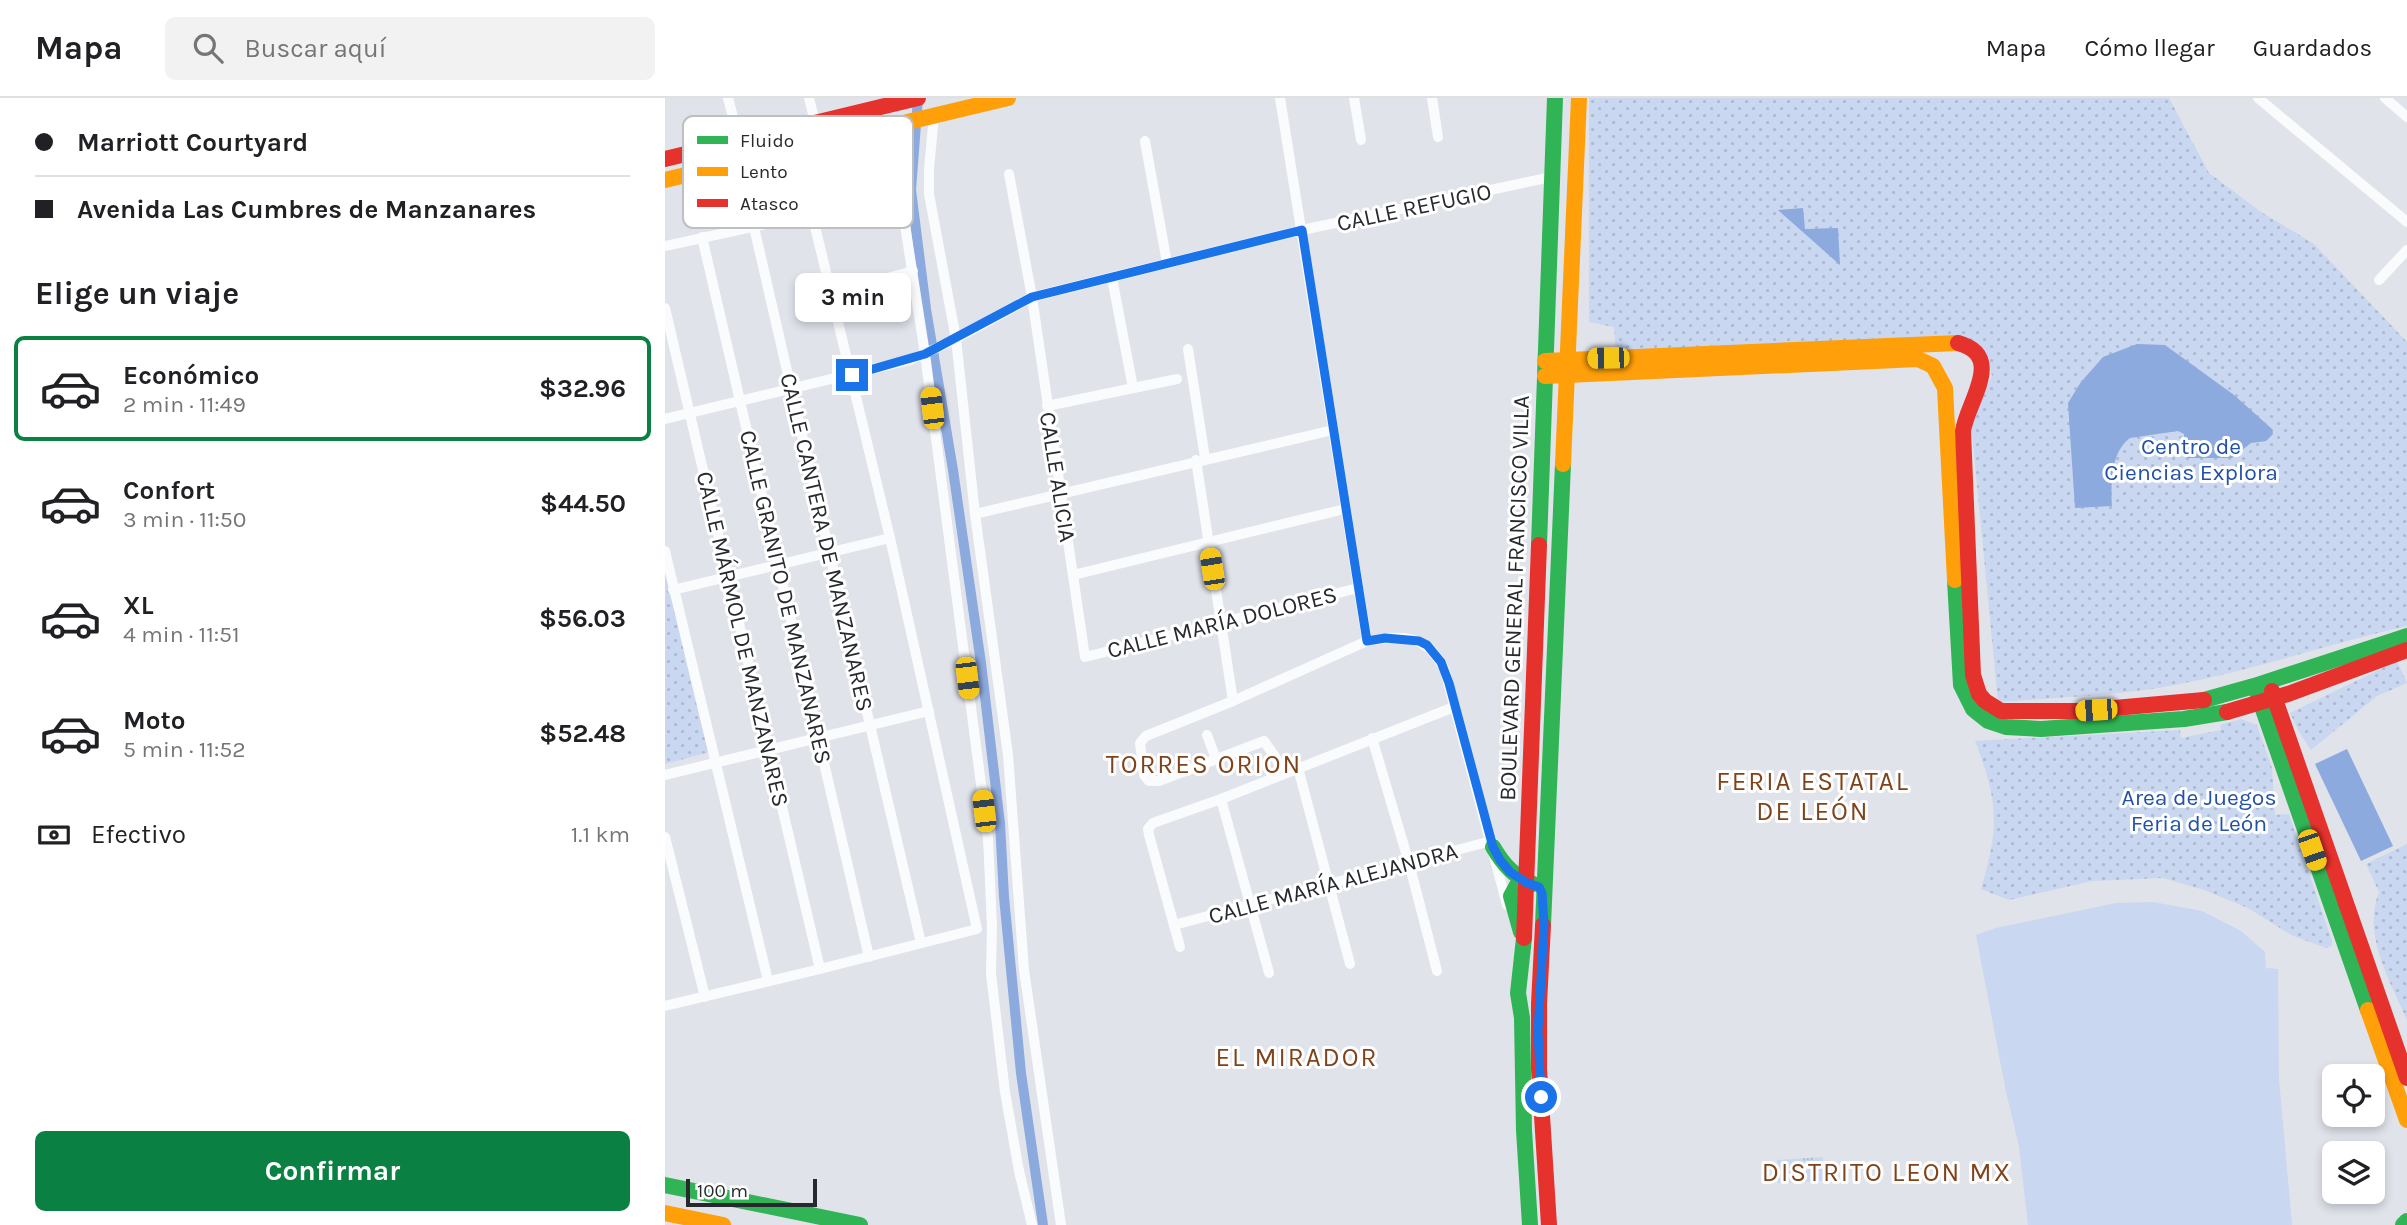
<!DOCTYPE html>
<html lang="es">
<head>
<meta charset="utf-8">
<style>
  body { margin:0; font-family:Karla,sans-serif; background:#f2f2f2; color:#202124; height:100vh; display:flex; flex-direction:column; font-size:26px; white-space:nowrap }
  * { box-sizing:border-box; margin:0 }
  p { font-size:23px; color:#757577 }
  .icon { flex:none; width:38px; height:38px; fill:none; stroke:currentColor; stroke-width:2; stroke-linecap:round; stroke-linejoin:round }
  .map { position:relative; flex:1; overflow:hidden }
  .side { display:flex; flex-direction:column; background:#fff; width:665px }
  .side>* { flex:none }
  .banner { display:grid; align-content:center; height:154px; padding:0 35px; background:#fff }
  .controls { position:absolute; left:1657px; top:966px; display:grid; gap:14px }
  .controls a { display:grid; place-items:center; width:63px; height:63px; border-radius:10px; background:#fff; box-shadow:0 4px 10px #0003; font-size:35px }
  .scale { position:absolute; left:21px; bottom:18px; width:131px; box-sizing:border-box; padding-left:7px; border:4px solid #27292e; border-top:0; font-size:19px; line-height:24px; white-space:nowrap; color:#27292e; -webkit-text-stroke:5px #fff; paint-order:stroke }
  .end { position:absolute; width:32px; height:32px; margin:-16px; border:9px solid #1a73e8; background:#fff; box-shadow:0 0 0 4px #fff }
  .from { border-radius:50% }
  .bubble { position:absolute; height:49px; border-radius:10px; background:#fff; box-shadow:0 4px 10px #0003; font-size:23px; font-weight:700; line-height:49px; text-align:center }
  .car { position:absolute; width:21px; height:42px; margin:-21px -10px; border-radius:9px; box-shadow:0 0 5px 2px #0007; background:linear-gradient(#f5c518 24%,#345 0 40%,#f5c518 0 76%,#345 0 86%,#f5c518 0) }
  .banner b { display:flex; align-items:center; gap:24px; height:66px; font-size:26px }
  .banner b+b { border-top:2px solid #e0e0e0 }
  .banner i { width:18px; height:18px; background:#202124 }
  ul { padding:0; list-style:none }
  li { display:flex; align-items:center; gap:21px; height:105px; margin:0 14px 10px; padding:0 21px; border:4px solid transparent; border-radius:10px }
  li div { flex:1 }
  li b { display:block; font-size:26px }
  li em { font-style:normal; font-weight:700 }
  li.on { border-color:#0b8043 }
  li>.icon { width:63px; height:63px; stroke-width:1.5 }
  h2 { padding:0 35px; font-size:32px; line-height:84px }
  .pay { display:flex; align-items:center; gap:18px; height:77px; padding:0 35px; font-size:26px }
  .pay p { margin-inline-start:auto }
  .button { display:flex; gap:14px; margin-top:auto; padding:14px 35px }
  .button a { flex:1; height:80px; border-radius:10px; background:#0b8043; color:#fff; font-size:28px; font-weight:700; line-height:80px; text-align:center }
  header { display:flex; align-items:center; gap:42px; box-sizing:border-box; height:98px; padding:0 35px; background:#fff; border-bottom:2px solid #e0e0e0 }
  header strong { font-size:33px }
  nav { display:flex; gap:38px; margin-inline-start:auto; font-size:24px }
  .search { width:490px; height:63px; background:#f2f2f2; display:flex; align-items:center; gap:18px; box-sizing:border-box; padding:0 24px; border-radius:10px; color:#757577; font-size:26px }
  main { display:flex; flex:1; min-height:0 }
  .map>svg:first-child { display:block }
  .grass { fill:url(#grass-tufts) }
  .park { fill:url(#park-dots) }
  .pitch { fill:#c9d7f0 }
  .water { fill:#8daadf }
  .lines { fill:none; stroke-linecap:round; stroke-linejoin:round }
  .canal { stroke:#8daadf; stroke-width:10 }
  .street { stroke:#fafbfc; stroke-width:10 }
  .fast { stroke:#30b455; stroke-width:16 }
  .slow { stroke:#ff9f0a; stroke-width:16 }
  .jam { stroke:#e5322d; stroke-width:16 }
  .route { stroke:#1a73e8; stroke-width:9 }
  .labels { text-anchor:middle; stroke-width:6; stroke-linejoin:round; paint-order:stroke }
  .street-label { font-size:23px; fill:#27292e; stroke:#fff }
  .park-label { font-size:23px; fill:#2451a8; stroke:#fff }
  .quarter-label { font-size:26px; letter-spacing:2px; fill:#804319; stroke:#fff }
  .key { fill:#fff; stroke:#bebfc0; stroke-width:2 }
  .key-label { font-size:19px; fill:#27292e }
</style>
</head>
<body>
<header>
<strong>Mapa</strong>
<div class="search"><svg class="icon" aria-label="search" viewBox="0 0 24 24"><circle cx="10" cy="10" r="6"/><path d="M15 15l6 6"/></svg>Buscar aquí</div>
<nav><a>Mapa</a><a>Cómo llegar</a><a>Guardados</a></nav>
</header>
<main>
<section class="side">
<div class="banner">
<b><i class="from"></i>Marriott Courtyard</b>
<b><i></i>Avenida Las Cumbres de Manzanares</b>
</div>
<h2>Elige un viaje</h2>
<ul>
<li class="on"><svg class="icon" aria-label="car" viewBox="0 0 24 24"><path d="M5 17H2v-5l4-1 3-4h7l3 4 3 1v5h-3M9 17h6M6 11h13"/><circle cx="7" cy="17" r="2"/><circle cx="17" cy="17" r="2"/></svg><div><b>Económico</b><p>2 min · 11:49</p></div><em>$32.96</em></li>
<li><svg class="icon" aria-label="car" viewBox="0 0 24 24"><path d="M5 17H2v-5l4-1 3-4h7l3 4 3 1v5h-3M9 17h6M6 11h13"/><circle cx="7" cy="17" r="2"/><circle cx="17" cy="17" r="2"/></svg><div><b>Confort</b><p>3 min · 11:50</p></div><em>$44.50</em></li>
<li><svg class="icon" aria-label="car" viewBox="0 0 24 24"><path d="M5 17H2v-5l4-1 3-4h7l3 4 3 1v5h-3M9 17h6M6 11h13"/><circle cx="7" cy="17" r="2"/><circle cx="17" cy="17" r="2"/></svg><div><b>XL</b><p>4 min · 11:51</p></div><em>$56.03</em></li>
<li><svg class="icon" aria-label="car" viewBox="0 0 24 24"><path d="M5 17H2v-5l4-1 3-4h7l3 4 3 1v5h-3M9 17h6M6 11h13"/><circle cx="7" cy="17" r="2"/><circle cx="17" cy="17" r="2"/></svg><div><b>Moto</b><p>5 min · 11:52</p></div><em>$52.48</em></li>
</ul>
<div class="pay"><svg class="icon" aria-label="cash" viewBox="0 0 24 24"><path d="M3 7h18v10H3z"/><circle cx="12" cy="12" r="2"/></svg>Efectivo<p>1.1 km</p></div>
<div class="button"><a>Confirmar</a></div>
</section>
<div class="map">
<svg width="1742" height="1127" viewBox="0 0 1742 1127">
  <defs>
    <pattern id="grass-tufts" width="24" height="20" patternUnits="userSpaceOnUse" patternTransform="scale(1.75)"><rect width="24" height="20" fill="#c9d7f0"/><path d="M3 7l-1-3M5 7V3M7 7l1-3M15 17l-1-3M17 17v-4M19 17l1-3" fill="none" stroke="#adb9ce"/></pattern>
    <pattern id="park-dots" width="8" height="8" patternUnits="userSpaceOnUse" patternTransform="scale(1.75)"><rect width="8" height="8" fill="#c9d7f0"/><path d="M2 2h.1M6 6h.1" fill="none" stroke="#adb9ce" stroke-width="1.8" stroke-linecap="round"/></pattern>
  </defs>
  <rect width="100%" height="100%" fill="#e0e3ea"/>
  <path class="grass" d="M1158,1059v24l-45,2 -1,-23z"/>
  <g class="park">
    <path d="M924,0h580l40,75 52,39 53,32 93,98v284c-83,19 -165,48 -249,62 -53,8 -107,10 -160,14l-27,-279 21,-47 -6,-24 -32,-17 -338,19 -2,-27 -25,-5z"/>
    <path d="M0,469l44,185 -44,12z"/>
    <path d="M1732,563l10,22 -30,13 -66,54 -13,-20 -8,-17z"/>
    <path d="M1576,621l16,6 15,43 3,47 14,-1 43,127v5l-6,2 -35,-13 -43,-27 -44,-18 -41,-12 -71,3 -83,19 -28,-11c19,-63 17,-88 -6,-148l205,-11 1,8 40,-8 -1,-5z"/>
    <path d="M1742,746v176c-17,-39 -45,-85 -28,-128l-13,-28z"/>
  </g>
  <path class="pitch" d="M1488,804l49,9 39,20 24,21 1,16 12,1 1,110 13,146h-264l-9,-79 -13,-54 -30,-157 20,-7 120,-25z"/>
  <g class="water">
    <path d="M1138,110l2,21 33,-1 2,37 -62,-55z"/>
    <path d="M1472,246l28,1 69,50 38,34 1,5 -7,7 -15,2 -19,15h-44l-3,-3 -1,-21 -6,-3 -48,7c-20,15 -19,46 -18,68l-37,2 -7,-105 13,-21 22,-25z"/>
    <path d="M1682,651l46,97 -32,15 -46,-97z"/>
  </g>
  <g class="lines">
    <path class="canal" d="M253,0l-7,92 15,119 27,161 28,193 19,160 4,74 17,176 22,152"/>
    <g class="street">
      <path d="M63,0l11,42 15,87 37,161 130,555"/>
      <path d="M144,0l6,24"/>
      <path d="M615,0l87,543"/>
      <path d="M689,0l7,42"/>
      <path d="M767,0l6,39"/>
      <path d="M1593,0l149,124"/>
      <path d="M1720,0l22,19"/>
      <path d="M269,17l-5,54v25l27,145 19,175 33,241 16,215 37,255"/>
      <path d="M236,25l-1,70 25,161 63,484 4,88 -1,48 14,118 14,79 13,54"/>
      <path d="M480,43l22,122"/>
      <path d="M153,44l18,67"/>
      <path d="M344,76l23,123 53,360 273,-69"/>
      <path d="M37,139l167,720"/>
      <path d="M0,148l179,-39"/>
      <path d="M447,180l21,110"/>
      <path d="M1714,182l28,-30"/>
      <path d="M167,195l81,-22"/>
      <path d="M0,210l155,661"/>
      <path d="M523,251l17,109"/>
      <path d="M382,308l130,-27"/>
      <path d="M0,321l245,-59 40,-18 82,-45 270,-67 249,-53"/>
      <path d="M531,362l37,241"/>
      <path d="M310,416l358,-84"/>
      <path d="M0,453l103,430"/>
      <path d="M408,477l272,-66"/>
      <path d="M8,492l217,-52"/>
      <path d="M542,637l9,24"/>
      <path d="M707,640l37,125 28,108"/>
      <path d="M633,670l52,196"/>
      <path d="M618,676l-7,-16 -12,-17 -105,40h-10l-5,-6 -4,-32 6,-7 87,-35 134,-60c36,-6 61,-7 78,30l62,234"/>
      <path d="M0,677l264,-64"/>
      <path d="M556,701l48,174"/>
      <path d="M0,739l40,160"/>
      <path d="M509,827l317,-84"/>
      <path d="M515,849l-31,-112 -1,-6 5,-6 68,-24 233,-92"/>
      <path d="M0,908l155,-37 157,-40 -87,-391 -78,-324"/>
    </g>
    <g class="fast">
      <path d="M874,447l16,-447"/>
      <path d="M1290,482l6,105 12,24 15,12 18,6 35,2 143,-10 43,-7"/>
      <path d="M1593,597l110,315"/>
      <path d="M1539,602l50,-14 153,-50"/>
      <path d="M828,749c10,17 21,30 40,37"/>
      <path d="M878,827l20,-461"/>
      <path d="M856,834l-10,-36 6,-11 10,-2"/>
      <path d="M859,840l-6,55 4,25 2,112 6,95"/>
      <path d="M0,1087l195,40"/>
      <path d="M1738,1127l4,-4"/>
    </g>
    <g class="slow">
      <path d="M0,82l343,-82"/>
      <path d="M880,263l413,-18"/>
      <path d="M880,278l373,-17 15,7 12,22 10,192"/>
      <path d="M898,366l16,-366"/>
      <path d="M1703,912l39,110"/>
      <path d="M0,1115l58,12"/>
    </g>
    <g class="jam">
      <path d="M0,61l253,-61"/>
      <path d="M1293,245c48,13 9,59 5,88l10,244 6,19 6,7 16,10h80l123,-11"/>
      <path d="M1607,593l135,387"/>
      <path d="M1562,614l61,-18 119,-44"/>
      <path d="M878,827l-4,79v65l10,156"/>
      <path d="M859,840l15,-393"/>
    </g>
  </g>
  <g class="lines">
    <path class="route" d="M187,277l73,-21 107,-57 270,-67 65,411 18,-3 34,3 8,4 14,17 8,21 44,164 7,13 10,12 17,11 12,4 3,6 2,32 -6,106 3,66"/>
  </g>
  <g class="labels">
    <g class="street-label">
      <text transform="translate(749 109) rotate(-12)" y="8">CALLE REFUGIO</text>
      <text transform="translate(393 379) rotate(81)" y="8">CALLE ALICIA</text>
      <text transform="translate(162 444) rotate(77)" y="8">CALLE CANTERA DE MANZANARES</text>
      <text transform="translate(121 499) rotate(77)" y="8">CALLE GRANITO DE MANZANARES</text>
      <text transform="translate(849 500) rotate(-88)" y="8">BOULEVARD GENERAL FRANCISCO VILLA</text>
      <text transform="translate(557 524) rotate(-14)" y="8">CALLE MARÍA DOLORES</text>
      <text transform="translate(78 541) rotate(77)" y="8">CALLE MÁRMOL DE MANZANARES</text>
      <text transform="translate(668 785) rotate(-15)" y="8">CALLE MARÍA ALEJANDRA</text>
    </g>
    <g class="park-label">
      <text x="1526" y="356">Centro de<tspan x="1526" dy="26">Ciencias Explora</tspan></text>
      <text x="1534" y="707">Area de Juegos<tspan x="1534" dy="26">Feria de León</tspan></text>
    </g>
    <g class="quarter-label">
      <text x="539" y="675">TORRES ORION</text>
      <text x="1148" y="692">FERIA ESTATAL<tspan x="1148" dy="30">DE LEÓN</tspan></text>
      <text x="632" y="968">EL MIRADOR</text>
      <text x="1222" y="1083">DISTRITO LEON MX</text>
    </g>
  </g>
  <rect x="18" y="18" width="230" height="112" rx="10" class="key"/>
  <rect x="32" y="38" width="31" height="8" fill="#30b455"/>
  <rect x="32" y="69" width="31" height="9" fill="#ff9f0a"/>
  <rect x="32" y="101" width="31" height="8" fill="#e5322d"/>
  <g class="key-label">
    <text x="75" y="49">Fluido</text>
    <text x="75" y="80">Lento</text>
    <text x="75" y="112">Atasco</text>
  </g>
</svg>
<div class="controls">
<a><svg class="icon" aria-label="locate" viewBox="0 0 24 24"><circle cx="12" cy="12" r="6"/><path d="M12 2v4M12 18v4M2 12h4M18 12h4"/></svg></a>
<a><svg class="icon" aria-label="layers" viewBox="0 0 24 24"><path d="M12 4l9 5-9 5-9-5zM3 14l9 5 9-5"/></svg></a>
</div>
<div class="scale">100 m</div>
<i class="end from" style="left:876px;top:999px"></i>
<i class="end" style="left:187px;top:277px"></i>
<div class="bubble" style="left:130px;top:175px;width:116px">3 min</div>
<i class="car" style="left:943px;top:260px;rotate:269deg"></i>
<i class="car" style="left:267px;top:310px;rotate:353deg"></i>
<i class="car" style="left:547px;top:471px;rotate:351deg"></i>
<i class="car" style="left:302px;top:580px;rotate:173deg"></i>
<i class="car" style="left:1431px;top:612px;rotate:266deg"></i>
<i class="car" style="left:319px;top:713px;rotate:353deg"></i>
<i class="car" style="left:1647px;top:752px;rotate:161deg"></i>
</div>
</main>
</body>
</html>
